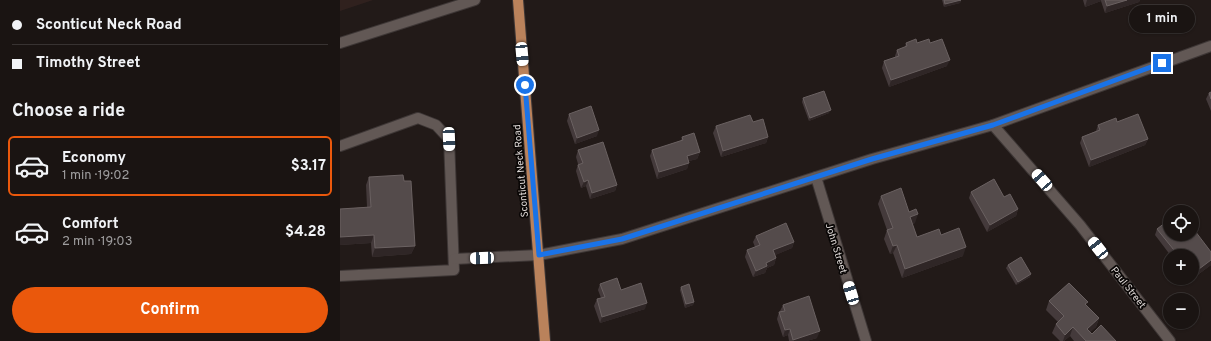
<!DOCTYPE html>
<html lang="en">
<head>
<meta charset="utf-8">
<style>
  body { margin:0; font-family:Overpass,sans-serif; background:#231d1b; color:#f1f3f6; height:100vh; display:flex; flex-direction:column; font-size:15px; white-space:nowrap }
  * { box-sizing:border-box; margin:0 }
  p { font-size:13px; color:#9f9e9f }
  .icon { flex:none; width:22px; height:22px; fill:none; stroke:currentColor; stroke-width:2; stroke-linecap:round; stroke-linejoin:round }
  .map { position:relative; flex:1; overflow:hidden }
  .side { display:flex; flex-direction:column; background:#1a1412; width:340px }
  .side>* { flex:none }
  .banner { display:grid; align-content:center; height:88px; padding:0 12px; background:#1a1412 }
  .buttons { position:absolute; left:823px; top:205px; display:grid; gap:8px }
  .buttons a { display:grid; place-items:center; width:36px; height:36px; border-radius:50%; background:#1a1412; box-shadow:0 1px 3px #0004,0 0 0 1px #383332; font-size:20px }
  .end { position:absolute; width:18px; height:18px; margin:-9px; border:5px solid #1a73e8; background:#fff; box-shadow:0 0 0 2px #fff }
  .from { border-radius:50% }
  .bubble { position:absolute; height:28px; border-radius:14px; background:#1a1412; box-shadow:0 1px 3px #0004,0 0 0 1px #383332; font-size:13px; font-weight:700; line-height:28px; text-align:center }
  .car { position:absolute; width:12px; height:24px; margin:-12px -6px; border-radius:5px; box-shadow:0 0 3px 1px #0007; background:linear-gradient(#fff 24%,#345 0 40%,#fff 0 76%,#345 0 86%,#fff 0) }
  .banner b { display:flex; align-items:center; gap:14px; height:38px; font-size:15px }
  .banner b+b { border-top:1px solid #383332 }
  .banner i { width:10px; height:10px; background:#f1f3f6 }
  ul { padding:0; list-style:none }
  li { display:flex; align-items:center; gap:12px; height:60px; margin:0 8px 6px; padding:0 4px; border:2px solid transparent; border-radius:6px }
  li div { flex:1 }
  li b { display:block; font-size:15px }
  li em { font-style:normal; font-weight:700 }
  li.on { border-color:#ea580c }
  li>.icon { width:36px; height:36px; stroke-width:1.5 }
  h2 { padding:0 12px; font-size:18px; line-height:48px }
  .button { display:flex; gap:8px; margin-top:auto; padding:8px 12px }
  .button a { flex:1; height:46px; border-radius:24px; background:#ea580c; color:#fff; font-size:16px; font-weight:700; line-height:46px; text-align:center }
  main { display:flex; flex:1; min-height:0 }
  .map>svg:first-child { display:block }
  .built { fill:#30211e }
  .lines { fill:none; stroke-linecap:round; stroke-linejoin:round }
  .minor-casing { stroke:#3e3736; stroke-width:12 }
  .major-casing { stroke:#3e3736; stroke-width:12 }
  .minor { stroke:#625855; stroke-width:10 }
  .major { stroke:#ba825b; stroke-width:10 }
  .wall { fill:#443a3b }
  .shaded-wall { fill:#2f2626 }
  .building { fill:#544b4b; stroke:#6a6161 }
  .route { stroke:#1a73e8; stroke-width:5 }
  .labels { text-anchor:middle; stroke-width:3.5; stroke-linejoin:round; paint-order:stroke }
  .street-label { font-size:10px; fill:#ddd7d5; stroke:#090605 }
</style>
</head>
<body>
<main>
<section class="side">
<div class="banner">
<b><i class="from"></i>Sconticut Neck Road</b>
<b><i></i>Timothy Street</b>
</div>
<h2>Choose a ride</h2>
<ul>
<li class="on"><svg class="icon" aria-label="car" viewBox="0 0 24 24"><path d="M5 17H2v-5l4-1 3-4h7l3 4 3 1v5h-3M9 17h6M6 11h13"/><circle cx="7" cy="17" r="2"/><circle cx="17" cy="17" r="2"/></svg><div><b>Economy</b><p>1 min · 19:02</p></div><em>$3.17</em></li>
<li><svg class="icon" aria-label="car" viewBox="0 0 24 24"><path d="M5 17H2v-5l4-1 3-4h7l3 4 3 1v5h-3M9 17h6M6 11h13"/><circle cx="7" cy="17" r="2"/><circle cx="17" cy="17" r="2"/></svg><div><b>Comfort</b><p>2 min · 19:03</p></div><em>$4.28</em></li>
</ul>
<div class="button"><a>Confirm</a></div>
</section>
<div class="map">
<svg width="871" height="341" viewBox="0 0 871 341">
  <rect width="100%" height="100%" fill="#221a18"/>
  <path class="built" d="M0,0h33l-33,11z"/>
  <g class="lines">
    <defs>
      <g id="minor">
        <path d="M0,43l135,-43"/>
        <path d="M653,125l87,100 90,116"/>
        <path d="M0,146l78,-28 18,7 13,14 5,131 -114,6"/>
        <path d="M476,177l50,164"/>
        <path d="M114,259l85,-4 83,-16 250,-80 121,-34 218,-79"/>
      </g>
      <path id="major" d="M178,0l27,341"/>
    </defs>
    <use href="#minor" class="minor-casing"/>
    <use href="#major" class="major-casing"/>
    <use href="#minor" class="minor"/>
    <use href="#major" class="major"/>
  </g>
  <g class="wall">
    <path d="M602,0h19l-1,3 -16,4z"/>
    <path d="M743,0h57l-1,2 -34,11 -4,-12 -16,6z"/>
    <path d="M566,43h24l17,23 -58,21 -7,-19 2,-7 11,-4v-1l2,-6 8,-3z"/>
    <path d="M871,92v19l-5,-12 3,-6z"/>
    <path d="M463,98l26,15 -20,8 -7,-19z"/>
    <path d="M229,114l28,22 -22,8 -8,-23z"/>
    <path d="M413,122l15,15 -2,6 -45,14 -8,-24 3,-7z"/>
    <path d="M777,122l31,17 -3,6 -56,22 -9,-24 2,-6 14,-6 2,-6z"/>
    <path d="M342,137l18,15 -3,7 -8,2 -2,8 -30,10 -7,-23 2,-6 29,-9z"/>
    <path d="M238,150l39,35 -2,6 -25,8 -4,-13 -5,2 -5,-17 2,-7 -2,-7z"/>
    <path d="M29,177l35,4 11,65 -4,8 -39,3 -1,-14 -31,2v-36l27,-2 -1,-22z"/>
    <path d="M631,192l33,5 14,12 -2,7 -29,16 -18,-34z"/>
    <path d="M541,196l28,16 6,11 -3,1 5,13 24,-2 22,21 -61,22 -9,-25 -3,1 -6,-15 3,-9 -9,-26z"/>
    <path d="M817,229l54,23v13l-19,14v-23h-21l-16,-21z"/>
    <path d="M416,236l38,6 -2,6 -17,7 1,3 -2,7 -7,3 -2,5 -12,4 -8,-20 2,-7 8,-3 -2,-5z"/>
    <path d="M668,265l22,12 -14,8 -10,-17z"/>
    <path d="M260,284l21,6 24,19 -45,14 -6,-17 3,-7 4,-1 -3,-8z"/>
    <path d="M341,287l13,15 -1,3 -8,3 -5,-18z"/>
    <path d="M709,301l37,5 13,12 -3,9 -6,5 2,2 24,7h-42l-4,-5 -6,5h-4l-8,-8 4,-9 2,-2 -12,-12z"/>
    <path d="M443,305l34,33 -10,3h-18l-1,-6 -5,2 -6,-18 2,-7h2l-1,-1z"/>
  </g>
  <g class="shaded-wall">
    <path d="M621,0l-1,3 -16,4 1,-3z"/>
    <path d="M747,0h14v1l-16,6z"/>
    <path d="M787,0h13l-1,2 -34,11 2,-7z"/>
    <path d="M610,60l-3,6 -58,21 2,-7z"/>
    <path d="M491,110l-2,3 -20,8 1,-3z"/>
    <path d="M259,130l-2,6 -22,8 2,-6z"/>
    <path d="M428,137l-2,6 -45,14 2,-6z"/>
    <path d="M808,139l-3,6 -56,22 2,-7z"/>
    <path d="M360,152l-3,7 -12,3 2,-6z"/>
    <path d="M349,163l-2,6 -30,10 2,-7z"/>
    <path d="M248,180l-2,6 -5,2 3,-6z"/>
    <path d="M277,185l-2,6 -25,8 2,-6z"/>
    <path d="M678,209l-2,7 -29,16 3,-7z"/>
    <path d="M578,214l-3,9 -8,3 3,-9z"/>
    <path d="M34,235l-3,8 -31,2v-8z"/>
    <path d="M454,242l-2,6 -21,9 2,-7z"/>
    <path d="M557,245l-4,8 -3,1 3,-8z"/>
    <path d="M75,246l-4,8 -39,3 3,-9z"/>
    <path d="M626,247l-3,9 -61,22 3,-9z"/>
    <path d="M436,258l-2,7 -7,3 -2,5 -12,4 3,-6 10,-8z"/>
    <path d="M871,260v5l-19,14 3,-7z"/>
    <path d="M691,274l-1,3 -14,8 2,-3z"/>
    <path d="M354,302l-1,3 -8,3 1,-4z"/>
    <path d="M307,303l-2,6 -45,14 2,-6z"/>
    <path d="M759,318l-3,9 -12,11 3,-9z"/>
    <path d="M733,327l-3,9 -6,5h-1l2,-6z"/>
    <path d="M450,329l-2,6 -5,2 2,-7z"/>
    <path d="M480,331l-3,7 -10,3h-14v-1z"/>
  </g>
  <g class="building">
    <path d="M604,0h17l-16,4z"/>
    <path d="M765,0h22l-20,6z"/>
    <path d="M576,39l1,4 12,-4 1,4 12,-4 8,21 -59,20 -7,-19 15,-5 -2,-6 10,-4 -1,-3z"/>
    <path d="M484,91l7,19 -21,8 -7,-20z"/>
    <path d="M871,92v7l-2,-6z"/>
    <path d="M251,106l8,24 -22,8 -8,-24z"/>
    <path d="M798,114l10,25 -57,21 -9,-23 18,-7 -2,-5 18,-7 1,4z"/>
    <path d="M410,115l3,7 10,-3 5,18 -45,14 -7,-25z"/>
    <path d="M354,133l6,19 -13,4 2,7 -30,9 -7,-22 31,-10 -1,-3z"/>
    <path d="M263,142l14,43 -25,8 -4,-13 -4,2 -6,-17 5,-2 -5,-13z"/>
    <path d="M63,175l1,6h7l4,65 -40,2 -1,-13 -34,2v-28l31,-2 -2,-30z"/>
    <path d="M654,179l10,18 6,-3 8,15 -28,16 -19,-33z"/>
    <path d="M561,188l8,24 7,-3 2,5 -8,3 7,20 22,-8 2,6 18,-7 7,19 -61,22 -8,-24 -4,1 -6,-16 6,-2 -12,-32z"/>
    <path d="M830,219v15h22v-7l19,25v8l-16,12 -3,-3v-13h-10l-2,-2 -2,1 -21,-26z"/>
    <path d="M446,223l8,19 -21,8 3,8 -10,5 1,3 -11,5 -9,-21 13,-5 -4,-9z"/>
    <path d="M681,257l10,17 -13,8 -10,-17z"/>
    <path d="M277,278l4,12 20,-7 6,20 -45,14 -5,-18 8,-2 -5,-13z"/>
    <path d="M729,283l19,19 -3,2 14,14 -12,11 5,5 9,-9 15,16h-30l-13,-14 -8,8 -9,-11 8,-8 -15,-15z"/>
    <path d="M349,284l5,18 -8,2 -5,-17z"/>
    <path d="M469,296l11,35 -27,9 -3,-11 -5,1 -6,-18 6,-1 -2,-6z"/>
  </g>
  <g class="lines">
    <path class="route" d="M185,85l14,170 83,-16 250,-80 121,-34 169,-62"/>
  </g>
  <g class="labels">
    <g class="street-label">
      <text transform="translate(180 171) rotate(-95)" y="4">Sconticut Neck Road</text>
      <text transform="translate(497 248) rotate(73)" y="4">John Street</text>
      <text transform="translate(789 287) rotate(52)" y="4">Paul Street</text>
    </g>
  </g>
</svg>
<div class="buttons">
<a><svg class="icon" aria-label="locate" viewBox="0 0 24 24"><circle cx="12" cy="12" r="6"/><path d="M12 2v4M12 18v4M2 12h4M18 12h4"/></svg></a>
<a>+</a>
<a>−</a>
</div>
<i class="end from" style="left:185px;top:85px"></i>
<i class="end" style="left:822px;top:63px"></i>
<div class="bubble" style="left:789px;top:5px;width:66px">1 min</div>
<i class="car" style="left:182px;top:54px;rotate:175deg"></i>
<i class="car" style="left:109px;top:139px;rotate:178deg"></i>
<i class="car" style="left:702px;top:180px;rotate:319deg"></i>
<i class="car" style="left:758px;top:248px;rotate:322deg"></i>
<i class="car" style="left:142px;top:258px;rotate:268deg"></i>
<i class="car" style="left:511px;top:293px;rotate:343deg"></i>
</div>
</main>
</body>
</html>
